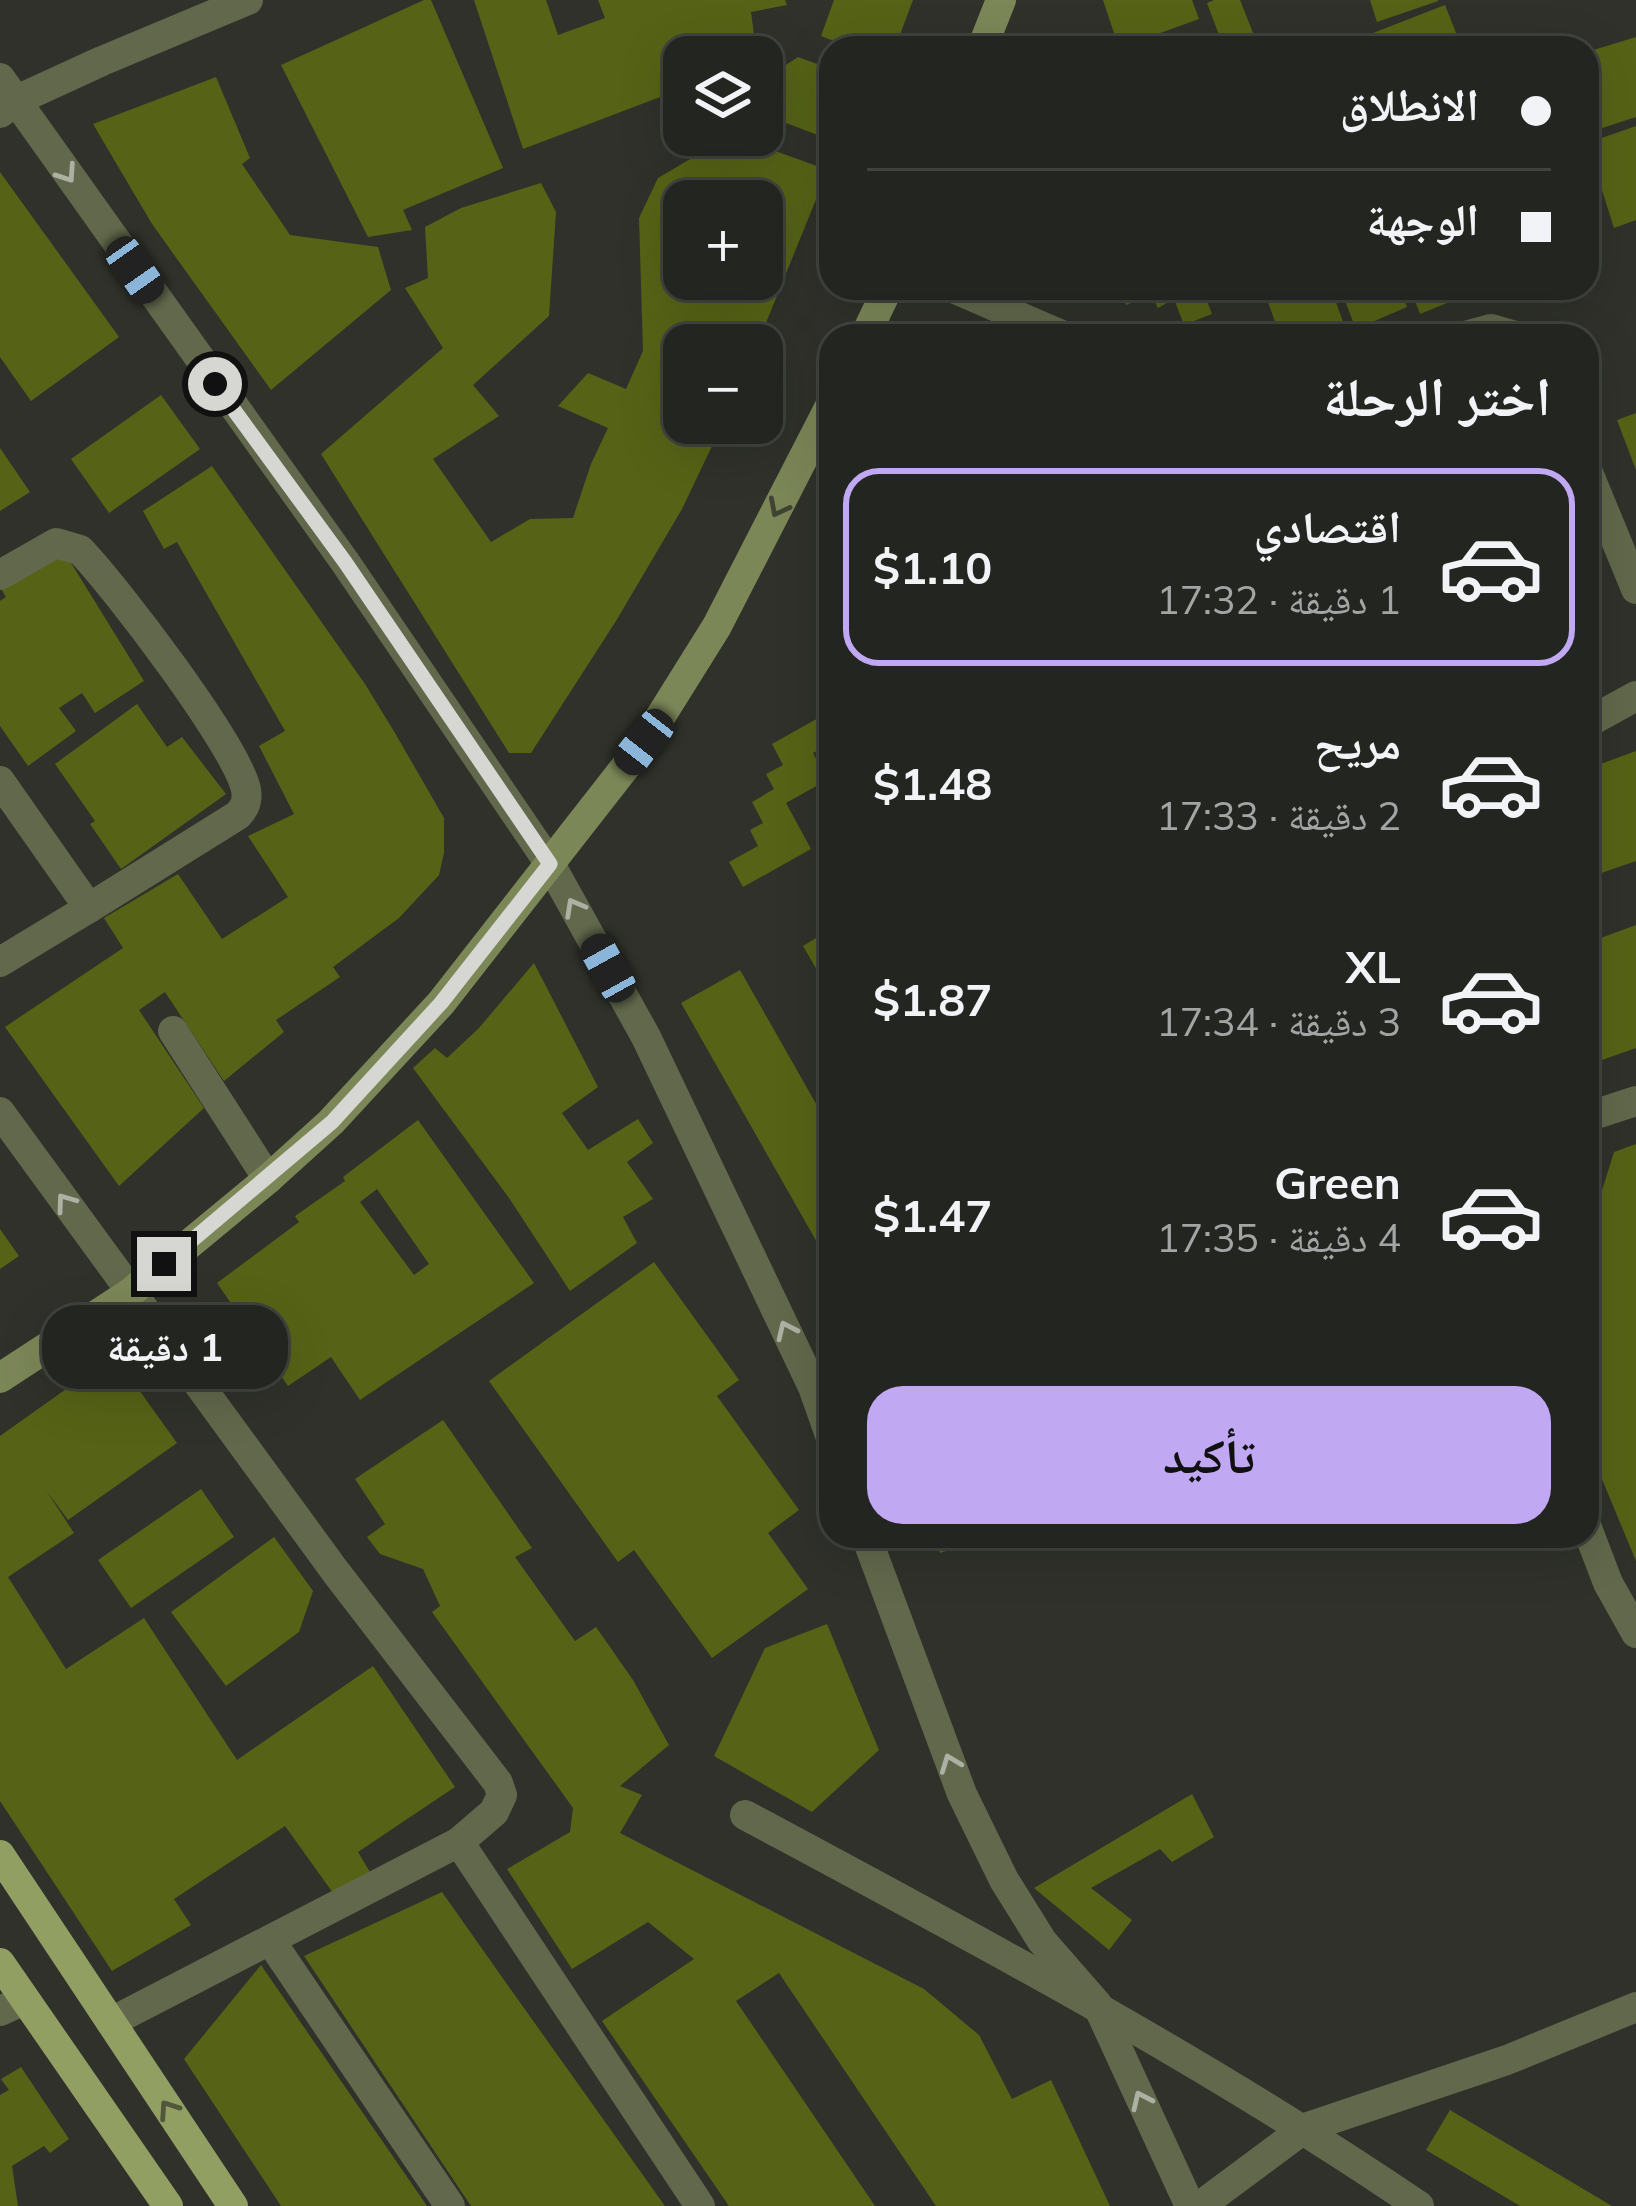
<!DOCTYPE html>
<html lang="ar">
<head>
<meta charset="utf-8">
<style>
  body { margin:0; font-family:Mulish,"Noto Naskh Arabic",sans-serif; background:#2b2d29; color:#f1f3f6; direction:rtl; height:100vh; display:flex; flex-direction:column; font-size:45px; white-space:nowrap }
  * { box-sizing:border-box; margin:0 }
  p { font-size:39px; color:#a3a5a5 }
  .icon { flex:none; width:66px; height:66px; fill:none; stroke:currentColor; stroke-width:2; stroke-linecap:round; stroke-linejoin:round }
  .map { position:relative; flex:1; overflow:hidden; direction:ltr }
  .panel { position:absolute; left:819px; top:324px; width:780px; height:1224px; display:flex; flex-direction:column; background:#232520; border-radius:36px; box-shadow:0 12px 48px #0002,0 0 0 3px #40423e; direction:rtl }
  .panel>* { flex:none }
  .hud { position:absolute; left:819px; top:36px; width:780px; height:264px; border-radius:36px; box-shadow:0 12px 48px #0002,0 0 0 3px #40423e; direction:rtl; display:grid; align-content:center; height:264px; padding:0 48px; background:#232520 }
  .buttons { position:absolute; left:663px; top:36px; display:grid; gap:24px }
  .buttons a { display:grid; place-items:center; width:120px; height:120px; border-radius:24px; background:#232520; box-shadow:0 12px 48px #0002,0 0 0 3px #40423e; font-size:60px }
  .end { position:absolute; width:54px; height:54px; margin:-27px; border:15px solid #d6d7d2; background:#111; box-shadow:0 0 0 6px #111 }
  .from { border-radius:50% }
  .bubble { position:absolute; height:84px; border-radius:36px; background:#232520; box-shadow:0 12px 48px #0002,0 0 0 3px #40423e; font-size:39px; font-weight:700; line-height:84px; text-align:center; direction:rtl }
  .car { position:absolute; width:36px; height:72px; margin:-36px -18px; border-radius:15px; box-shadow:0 0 9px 3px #0007; background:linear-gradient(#222 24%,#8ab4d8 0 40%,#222 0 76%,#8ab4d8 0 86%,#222 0) }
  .hud b { display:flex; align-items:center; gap:42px; height:114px; font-size:45px }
  .hud b+b { border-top:3px solid #40423e }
  .hud i { width:30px; height:30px; background:#f1f3f6 }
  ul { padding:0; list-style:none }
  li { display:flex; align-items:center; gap:36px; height:198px; margin:0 24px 18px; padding:0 24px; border:6px solid transparent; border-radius:36px }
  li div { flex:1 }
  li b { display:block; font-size:45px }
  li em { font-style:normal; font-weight:700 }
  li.selected { border-color:#c1a8f3 }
  li>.icon { width:108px; height:108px; stroke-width:1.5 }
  h2 { padding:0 48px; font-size:54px; line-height:144px }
  .primary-button { display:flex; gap:24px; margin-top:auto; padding:24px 48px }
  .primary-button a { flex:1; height:138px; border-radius:36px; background:#c1a8f3; color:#111; font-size:48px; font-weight:700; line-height:138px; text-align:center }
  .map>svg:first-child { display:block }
  .building { fill:#566316; fill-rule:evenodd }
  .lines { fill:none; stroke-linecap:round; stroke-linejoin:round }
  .street { stroke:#61684b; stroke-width:30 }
  .secondary { stroke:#7c8758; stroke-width:30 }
  .primary { stroke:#919f62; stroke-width:30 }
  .oneway { stroke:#adb0a3 }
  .oneway2 { stroke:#404432 }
  .oneway3 { stroke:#51573b }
  .route { stroke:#d6d7d2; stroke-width:15 }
</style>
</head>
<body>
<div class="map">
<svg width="1636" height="2206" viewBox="0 0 1636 2206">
  <rect width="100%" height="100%" fill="#2f312a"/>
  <g class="building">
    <path d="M424,0h7l72,168 -100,42 9,20 -44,7 -87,-172z"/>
    <path d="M474,0h72l12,35 47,-17 -7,-18h187l2,5 -36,7 6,45h-73v31l-161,61z"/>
    <path d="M834,0h79l-18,48h-43l-31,-12z"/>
    <path d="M1103,0h89l7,19 -80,29z"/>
    <path d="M1214,0h26l19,48h-35l-17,-45z"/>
    <path d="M1370,0h68v1l-61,21z"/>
    <path d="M1445,5l17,43h-83l-6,-15z"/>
    <path d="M1636,37v80l-49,16v-81z"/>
    <path d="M798,57l33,12v23l-5,12 5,2v34l-69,-26v-33z"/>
    <path d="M216,77l34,81 -8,6 48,71 88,12 13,43 -120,100 -119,-166 -59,-100z"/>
    <path d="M1636,126v94l-22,8 -27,-85z"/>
    <path d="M731,135l97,35 -71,175h-73v78h39l-41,86 -66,112 -85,132h-22l-188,-299 122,-106 -38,-60 23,-10 -3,-51 36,-19 80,-25 15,29 -7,104 -76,69 26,31 -66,43 58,83 39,-23 43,-1 18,-54 17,-36 -50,-22 30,-33 38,16 17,-38 -4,-133 19,-40zM684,201h78v78h-78z"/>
    <path d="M0,172l119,165 -88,64 -31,-44z"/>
    <path d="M1119,288h83l10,26 -28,11 -10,-26 -16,9 -7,-13 -25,10z"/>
    <path d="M1263,288h68l17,48h-68z"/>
    <path d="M1340,288h60l7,19 -51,22z"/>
    <path d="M1410,288h74l-64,26z"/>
    <path d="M161,395l39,54 -91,64 -38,-54z"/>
    <path d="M1636,413v57l-19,-50z"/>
    <path d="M0,448l30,44 -30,19z"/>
    <path d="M212,466l153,218 30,49 49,85v35l-5,22 -40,43 -66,49 7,10 -64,43 8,12 -60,49 -59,-89 -26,18 65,98 -85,78 -114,-159 118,-79 -19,-30 74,-44 44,65 66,-42 -40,-61 46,-22 -35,-68 26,-15 -108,-189 -13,7 -21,-38z"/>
    <path d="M50,550l18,8 76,123 -49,32 -13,-20 -23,15 17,23 -48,35 -28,-40v-125l6,-4 -6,-10z"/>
    <path d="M137,704l30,43 15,-10 44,57 -105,75 -31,-45 5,-3 -40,-57z"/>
    <path d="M820,717l11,26 -18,10 14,27 -41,23 25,46 -68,38 -14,-25 29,-16 -8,-16 13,-7 -11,-21 22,-13 -8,-15 17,-9 -11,-21z"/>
    <path d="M1636,751v110l-49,17v-109z"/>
    <path d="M1636,925v123l-34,12 -15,-40v-77z"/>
    <path d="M831,929v65l-28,-48z"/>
    <path d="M534,963l64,124 -36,26 26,37 50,-31 15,24 -26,19 26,37 -30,18 14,26 -67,48 -61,-93 -96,-130 22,-20 12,10 32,-30z"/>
    <path d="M740,970l91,160v137l-150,-264z"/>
    <path d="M418,1120l116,163 -174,117 -29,-43 -43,29 -71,-103 82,-61 -4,-6 50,-35 -2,-4zM377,1189l52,75 -15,11 -54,-73z"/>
    <path d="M1636,1144v417l-49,-118v-205l27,-86z"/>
    <path d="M0,1229l19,27 -19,13z"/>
    <path d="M654,1262l85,118 -22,16 82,114 -31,23 40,56 -96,69 -78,-108 -16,12 -129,-181z"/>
    <path d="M114,1355l63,88 -109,77 -22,-30 28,43 -66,44 58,92 78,-51 93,142 136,-94 82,121 -97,65 12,20 -37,21 -48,-67 -111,73 17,26 -79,46 -112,-170v-365z"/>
    <path d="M443,1420l89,128 -17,9 60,84 21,-14 37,53 36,65 -49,41 22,9 -22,38 304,156 55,46 33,64 39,-19 59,126h-174l-157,-233 -43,28 139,205h-146l-127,-185 92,-62 -46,-37 -76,47 -65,-100 63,-37 3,-24 -141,-196 8,-6 -17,-37 -43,-15 -13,-17 18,-13 -30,-45z"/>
    <path d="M201,1489l33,48 -103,71 -33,-48z"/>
    <path d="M934,1536h53v1l-47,16z"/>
    <path d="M274,1537l39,54 -14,41 -73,54 -55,-74z"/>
    <path d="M827,1624l52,126 -67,62 -98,-56 51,-108z"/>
    <path d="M1192,1794l22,43 -42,25 -12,-13 -69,39 41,32 -23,30 -75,-62z"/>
    <path d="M442,1892l67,95 156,219h-194l-167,-250z"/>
    <path d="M261,1965l69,100 97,141h-146l-97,-147z"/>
    <path d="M21,2067l48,72 -19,14 -6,-7 -32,20 6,40h-18v-111l9,-5 -8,-11z"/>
    <path d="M1450,2110l162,96h-92l-94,-56z"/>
  </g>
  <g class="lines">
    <g class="street">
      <path d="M0,78l345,484 205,302 96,173 167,350 18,51"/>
      <path d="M0,113l17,-13 85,-39 146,-61"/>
      <path d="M953,288l111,48"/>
      <path d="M1465,336l26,-7 24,7"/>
      <path d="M1587,470l49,119"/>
      <path d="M0,575l56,-32 24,7c35,36 158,197 166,240 2,11 -1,17 -8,25l-149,93"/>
      <path d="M1587,723l49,-27"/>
      <path d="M0,781l89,127 -89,54"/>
      <path d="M173,1031l95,148"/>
      <path d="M0,1112l335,459 163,212 4,12 -8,17 -35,30 -348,180"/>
      <path d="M1587,1117l49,-16"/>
      <path d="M1587,1528l21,55 28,50"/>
      <path d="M866,1536l96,258 42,86 38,61 55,63 93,202"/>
      <path d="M745,1815c229,123 458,244 674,391"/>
      <path d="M459,1842l241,364"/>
      <path d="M270,1940l180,266"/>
      <path d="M0,2011l24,-11"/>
      <path d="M1200,2206l105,-78 202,-68 129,-53"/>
    </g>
    <g class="secondary">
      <path d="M982,48l19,-48"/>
      <path d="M865,336l23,-48"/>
      <path d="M0,1378l130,-85 138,-114 63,-57 110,-119 203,-260 73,-117 114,-222"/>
    </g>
    <g class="primary">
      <path d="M0,1855l233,351"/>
      <path d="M0,1963l168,243"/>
    </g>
  </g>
  <defs><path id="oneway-chevron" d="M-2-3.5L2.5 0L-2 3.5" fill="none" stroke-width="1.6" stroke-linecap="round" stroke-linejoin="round" transform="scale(3)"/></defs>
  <g class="oneway">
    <use href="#oneway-chevron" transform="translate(67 174) rotate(56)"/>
    <use href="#oneway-chevron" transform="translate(574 907) rotate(-119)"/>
    <use href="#oneway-chevron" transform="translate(65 1202) rotate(-126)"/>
    <use href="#oneway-chevron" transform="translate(786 1330) rotate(-115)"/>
    <use href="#oneway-chevron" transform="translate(950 1763) rotate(-111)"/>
    <use href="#oneway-chevron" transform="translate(1141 2100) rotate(-115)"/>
  </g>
  <use class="oneway2" href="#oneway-chevron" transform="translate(778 508) rotate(117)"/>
  <use class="oneway3" href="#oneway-chevron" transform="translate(168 2109) rotate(-124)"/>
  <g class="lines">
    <path class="route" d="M164,1264l168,-142 109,-119 109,-139 -205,-302 -130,-178"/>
  </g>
</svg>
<div class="buttons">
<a><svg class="icon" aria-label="layers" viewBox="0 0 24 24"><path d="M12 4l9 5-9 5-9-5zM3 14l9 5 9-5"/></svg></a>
<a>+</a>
<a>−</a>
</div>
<i class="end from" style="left:215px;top:384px"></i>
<i class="end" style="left:164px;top:1264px"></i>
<div class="bubble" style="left:42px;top:1305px;width:246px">1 دقيقة</div>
<i class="car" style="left:135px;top:270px;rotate:145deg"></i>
<i class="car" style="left:644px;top:742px;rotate:218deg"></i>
<i class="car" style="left:608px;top:968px;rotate:331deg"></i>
<div class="hud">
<b><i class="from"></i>الانطلاق</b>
<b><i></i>الوجهة</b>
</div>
<section class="panel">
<h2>اختر الرحلة</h2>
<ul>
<li class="selected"><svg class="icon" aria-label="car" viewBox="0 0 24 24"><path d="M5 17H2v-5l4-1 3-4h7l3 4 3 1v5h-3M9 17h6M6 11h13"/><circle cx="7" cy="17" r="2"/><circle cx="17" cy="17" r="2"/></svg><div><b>اقتصادي</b><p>1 دقيقة · 17:32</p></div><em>$1.10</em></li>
<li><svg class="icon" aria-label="car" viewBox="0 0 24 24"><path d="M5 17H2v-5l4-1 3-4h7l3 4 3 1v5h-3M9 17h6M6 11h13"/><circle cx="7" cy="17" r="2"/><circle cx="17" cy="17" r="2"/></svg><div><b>مريح</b><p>2 دقيقة · 17:33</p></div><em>$1.48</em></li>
<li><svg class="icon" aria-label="car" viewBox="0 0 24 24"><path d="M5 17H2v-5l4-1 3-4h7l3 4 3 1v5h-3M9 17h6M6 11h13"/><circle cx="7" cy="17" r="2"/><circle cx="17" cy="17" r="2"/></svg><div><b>XL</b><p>3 دقيقة · 17:34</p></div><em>$1.87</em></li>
<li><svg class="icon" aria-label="car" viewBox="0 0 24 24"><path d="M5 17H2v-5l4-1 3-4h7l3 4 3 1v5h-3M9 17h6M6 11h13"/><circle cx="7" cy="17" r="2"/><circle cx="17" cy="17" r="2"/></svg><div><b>Green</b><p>4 دقيقة · 17:35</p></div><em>$1.47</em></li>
</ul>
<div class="primary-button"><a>تأكيد</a></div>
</section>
</div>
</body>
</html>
